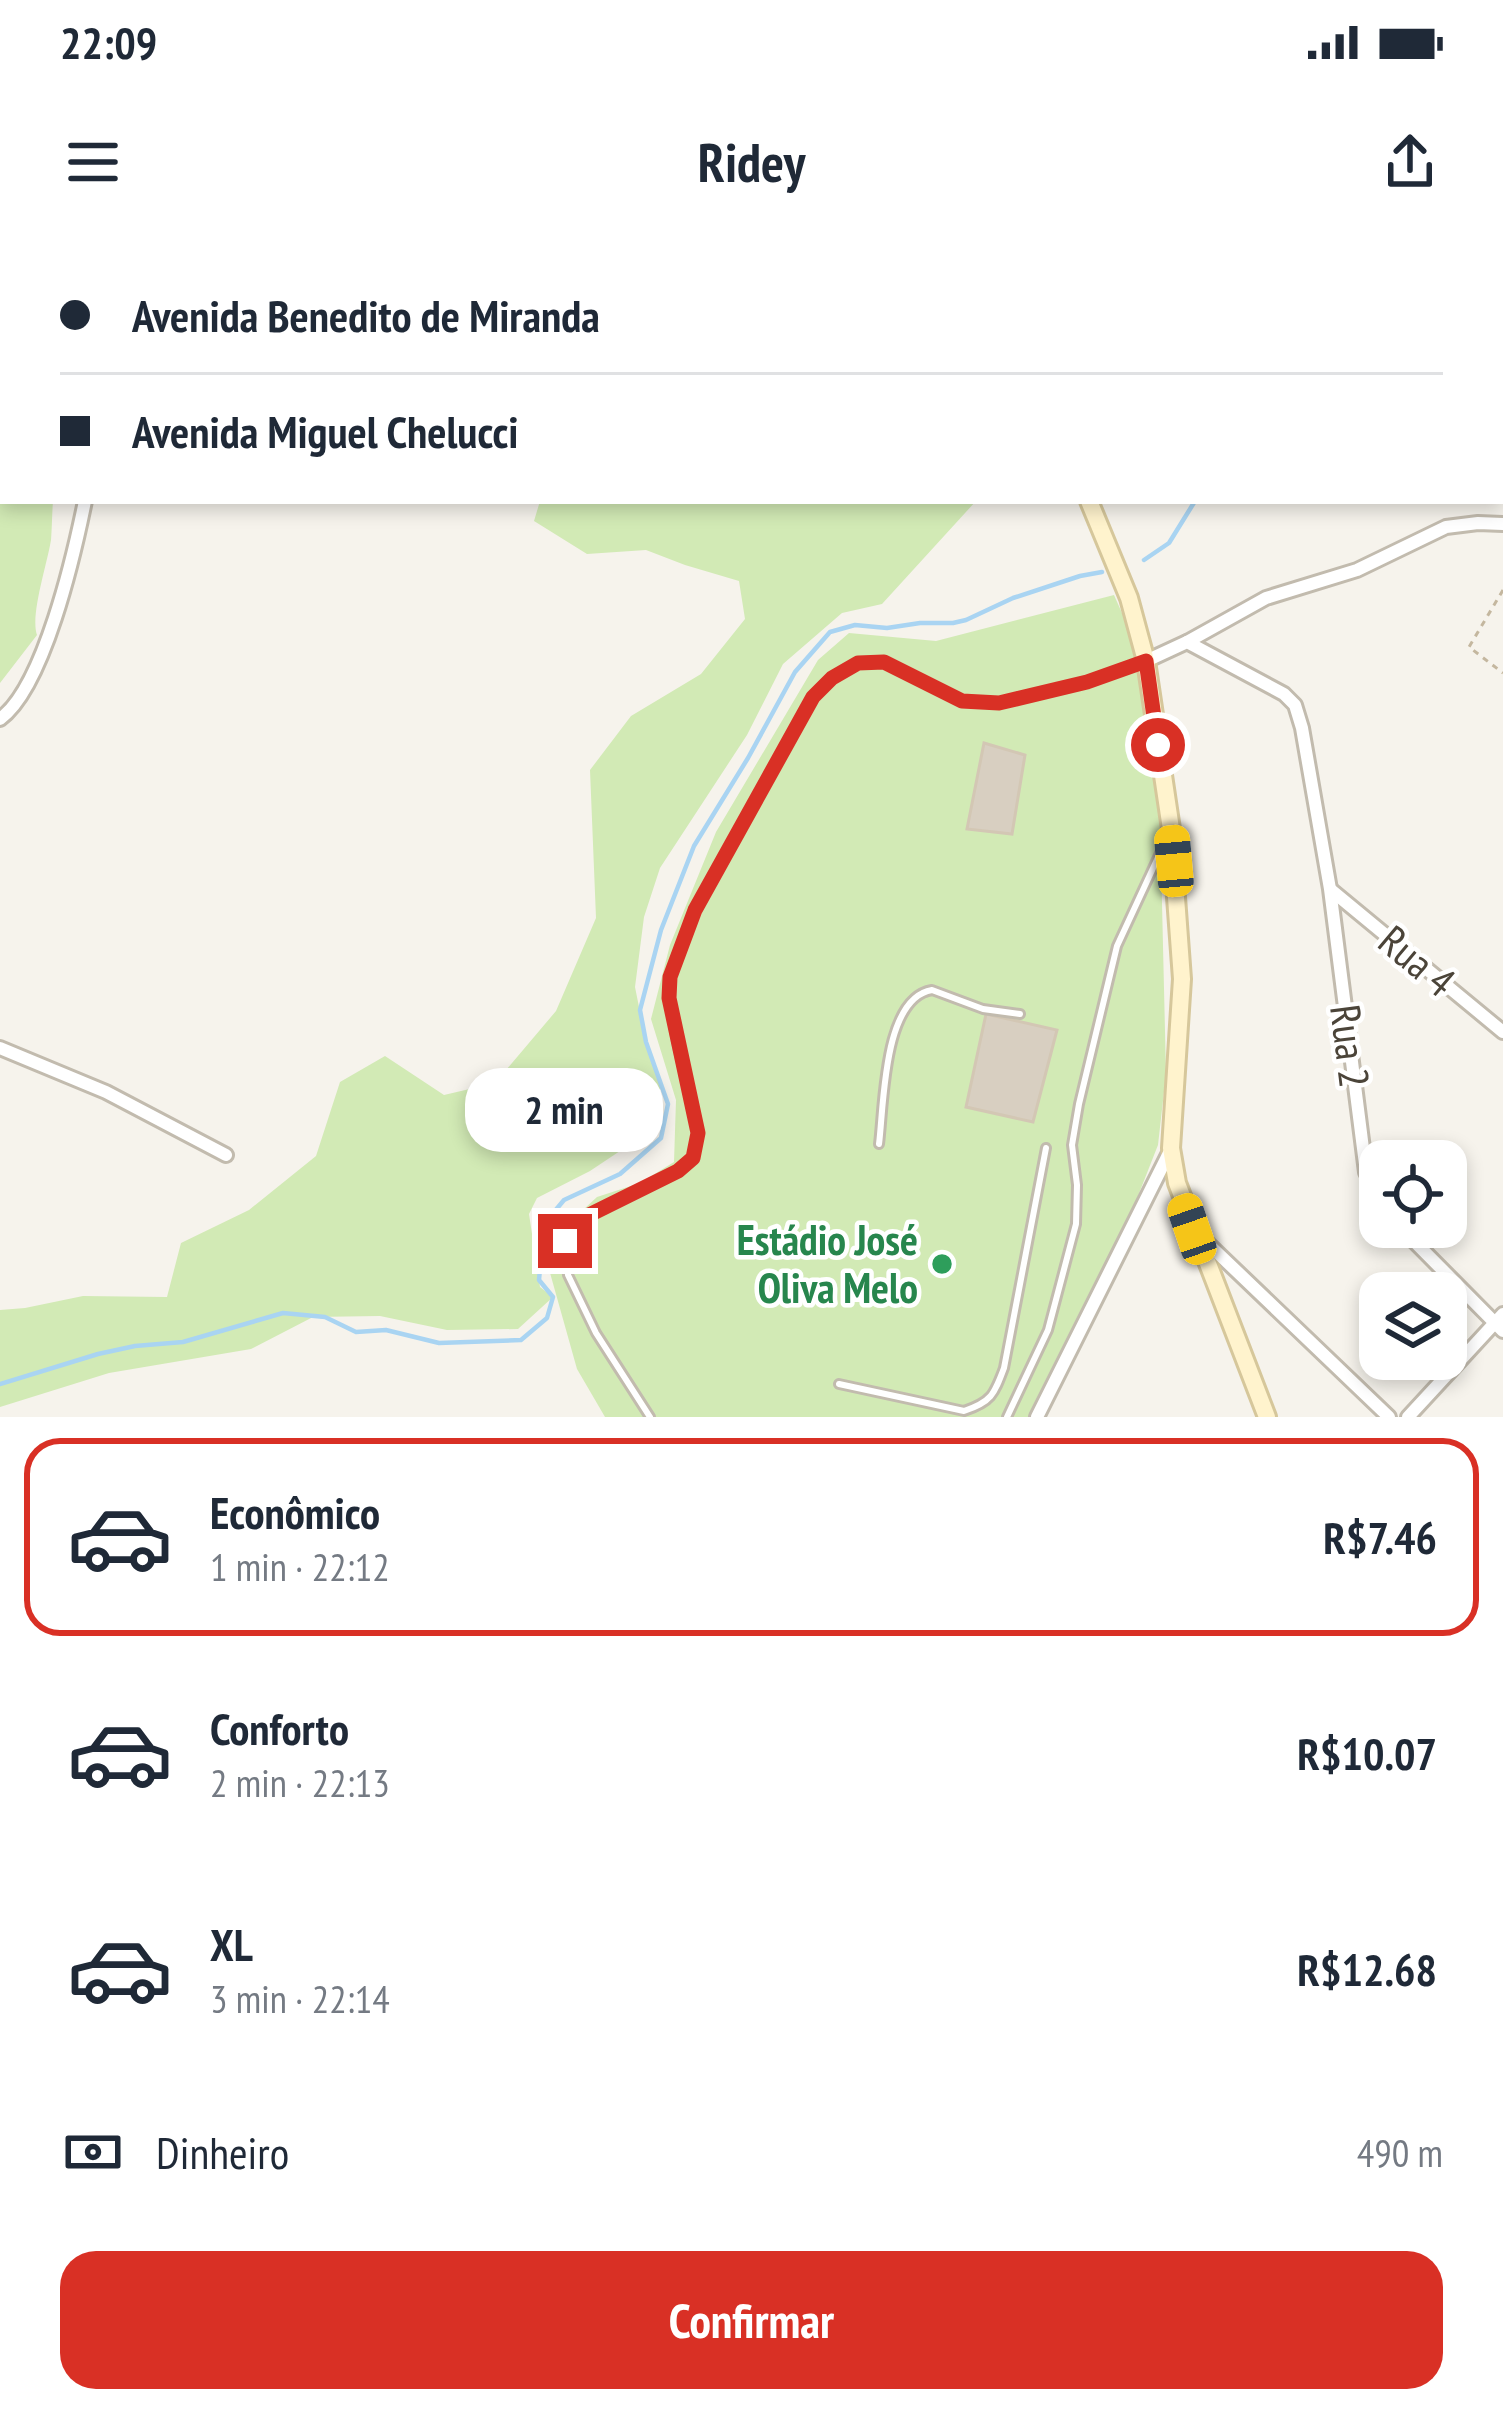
<!DOCTYPE html>
<html lang="pt">
<head>
<meta charset="utf-8">
<style>
  body { margin:0; font-family:"PT Sans Narrow",sans-serif; background:#f2f2f3; color:#1f2937; height:100vh; display:flex; flex-direction:column; font-size:45px; white-space:nowrap }
  * { box-sizing:border-box; margin:0 }
  p { font-size:39px; color:#747a83 }
  .icon { flex:none; width:66px; height:66px; fill:none; stroke:currentColor; stroke-width:2; stroke-linecap:round; stroke-linejoin:round }
  .map { position:relative; height:1177px; overflow:hidden }
  .side { display:flex; flex-direction:column; background:#fff; flex:1 }
  .side>* { flex:none }
  .top-card { position:absolute; left:0px; top:0px; width:1503px; height:264px; box-shadow:0 6px 18px #0003; display:grid; align-content:center; height:264px; padding:0 60px; background:#fff }
  .tools { position:absolute; left:1359px; top:900px; display:grid; gap:24px }
  .tools a { display:grid; place-items:center; width:108px; height:108px; border-radius:24px; background:#fff; box-shadow:0 6px 18px #0003; font-size:60px }
  .end { position:absolute; width:54px; height:54px; margin:-27px; border:15px solid #d93025; background:#fff; box-shadow:0 0 0 6px #fff }
  .from { border-radius:50% }
  .bubble { position:absolute; height:84px; border-radius:36px; background:#fff; box-shadow:0 6px 18px #0003; font-size:39px; font-weight:700; line-height:84px; text-align:center }
  .car { position:absolute; width:36px; height:72px; margin:-36px -18px; border-radius:15px; box-shadow:0 0 9px 3px #0007; background:linear-gradient(#f5c518 24%,#345 0 40%,#f5c518 0 76%,#345 0 86%,#f5c518 0) }
  .top-card b { display:flex; align-items:center; gap:42px; height:114px; font-size:45px }
  .top-card b+b { border-top:3px solid #e0e1e3 }
  .top-card i { width:30px; height:30px; background:#1f2937 }
  ul { padding:21px 0 0; list-style:none }
  li { display:flex; align-items:center; gap:36px; height:198px; margin:0 24px 18px; padding:0 36px; border:6px solid transparent; border-radius:36px }
  li div { flex:1 }
  li b { display:block; font-size:45px }
  li em { font-style:normal; font-weight:700 }
  li.active { border-color:#d93025 }
  li>.icon { width:108px; height:108px; stroke-width:1.5 }
  .pay { display:flex; align-items:center; gap:30px; height:132px; padding:0 60px; font-size:45px }
  .pay p { margin-inline-start:auto }
  .action { display:flex; gap:24px; margin-top:auto; padding:24px 60px }
  .action a { flex:1; height:138px; border-radius:36px; background:#d93025; color:#fff; font-size:48px; font-weight:700; line-height:138px; text-align:center }
  .status { display:flex; justify-content:space-between; align-items:center; height:84px; padding:0 60px; background:#fff; direction:ltr }
  .status svg { height:33px; fill:currentColor }
  header { display:flex; justify-content:space-between; align-items:center; height:156px; padding:0 60px; background:#fff; font-size:54px; font-weight:700 }
  .map>svg:first-child { display:block }
  .green { fill:#d2eab5 }
  .lines { fill:none; stroke-linecap:round; stroke-linejoin:round }
  .stream { stroke:#a9d4f2; stroke-width:4.5 }
  .building { fill:#d8cfc1; stroke:#d3c7b4; stroke-width:3 }
  .lane-casing { stroke:#c2bbae; stroke-width:12 }
  .street-casing { stroke:#c2bbae; stroke-width:18 }
  .secondary-casing { stroke:#d6c79b; stroke-width:22 }
  .path { stroke:#c4b79f; stroke-width:3; stroke-dasharray:6 6; stroke-linecap:butt }
  .lane { stroke:#fff; stroke-width:6 }
  .street { stroke:#fff; stroke-width:12 }
  .secondary { stroke:#fff3cd; stroke-width:16 }
  .route { stroke:#d93025; stroke-width:15 }
  .leisure-dot { fill:#2e9e5b; stroke:#fff; stroke-width:4.5 }
  .labels { text-anchor:middle; stroke-width:9; stroke-linejoin:round; paint-order:stroke }
  .street-label { font-size:42px; fill:#4b4439; stroke:#fff }
  .leisure-label { font-size:42px; font-weight:bold; fill:#27864d; stroke:#fff; text-anchor:end }
</style>
</head>
<body>
<div class="status"><b>22:09</b><svg viewBox="0 0 49 12"><path d="M0 12V9h3v3zM5 12V6h3v6zM10 12V3h3v9zM15 12V0h3v12zM26 1h20v11H26zM47 4h2v5h-2z"/></svg></div>
<header><svg class="icon" aria-label="menu" viewBox="0 0 24 24"><path d="M4 6h16M4 12h16M4 18h16"/></svg>Ridey<svg class="icon" aria-label="share" viewBox="0 0 24 24"><path d="M12 15V3M7 8l5-5 5 5M5 13v7h14v-7"/></svg></header>
<div class="map">
<svg width="1503" height="1177" viewBox="0 0 1503 1177">
  <rect width="100%" height="100%" fill="#f6f3ec"/>
  <g class="green">
    <path d="M0,0h135l-1,3h-131v258h50c-1,13 -1,26 -2,39 -4,25 -21,75 -14,95l-37,48z"/>
    <path d="M540,261h436l-94,103 -40,9 -59,51 -36,71 -87,133 -16,49 -9,70 11,55 15,41 -9,54 -32,14 -30,20 -53,27 -8,16 11,73 13,10 -35,32 -71,1 -67,-14 -67,1 -62,32 -142,24 -109,34v-97l25,-2 58,-12 84,1 14,-54 68,-33 67,-54 24,-74 45,-26 59,39 51,-12 61,-72 40,-93 -6,-148 41,-54 70,-42 44,-55 -6,-38 -54,-16 -39,-15 -59,4 -53,-33z"/>
    <path d="M1114,355l28,63 18,160 6,256 -8,71 -22,56 -107,216h-424l-28,-48 -32,-114 25,-33 27,-25 43,-14 34,-21 2,-62 -25,-81 19,-74 46,-113 102,-172 31,-27 87,8z"/>
  </g>
  <g class="lines">
    <g class="stream">
      <path d="M1346,0l2,3"/>
      <path d="M1144,320l25,-17 26,-42"/>
      <path d="M0,1144l98,-30 37,-8 48,-4 100,-29 42,4 31,15 30,-2 53,13 82,-3 26,-22 6,-21 -14,-17 5,-56 20,-24 56,-26 41,-36 7,-34 -22,-62 -6,-32 21,-80 33,-84 54,-88 47,-86 35,-40 25,-7 32,3 33,-5h33l13,-3 47,-22 67,-22 22,-4"/>
    </g>
  </g>
  <g class="building">
    <path d="M984,503l41,12 -13,79 -45,-5z"/>
    <path d="M986,774l71,16 -24,92 -67,-15z"/>
  </g>
  <g class="lines">
    <defs>
      <g id="lane">
        <path d="M263,0l13,3"/>
        <path d="M772,0l2,3"/>
        <path d="M879,904c5,-39 4,-146 53,-154l51,19 37,5"/>
        <path d="M839,1144l125,27c27,-9 30,-16 40,-43l42,-220"/>
        <path d="M650,1177l-54,-84 -28,-58 -3,-33 14,-22 99,-49 15,-13 5,-25 -21,-91 -8,-44 1,-21 25,-67 118,-213 19,-19 26,-15 25,-1 79,39 37,2 88,-21 55,-20"/>
        <path d="M1007,1177l41,-87 28,-106 1,-39 -5,-40 7,-41 38,-158 50,-108"/>
      </g>
      <g id="street">
        <path d="M140,3l1,-3"/>
        <path d="M1187,402l79,-44 91,-28 89,-43 32,-4 25,1"/>
        <path d="M1146,421l41,-19 97,52 11,11 7,23 28,161 36,283 14,27"/>
        <path d="M0,479c44,-32 74,-164 85,-218"/>
        <path d="M1331,650l172,142"/>
        <path d="M0,808l106,44 120,63"/>
        <path d="M1400,987l103,104"/>
        <path d="M1202,998l187,179"/>
        <path d="M1037,1177l134,-268"/>
        <path d="M1408,1177l95,-103"/>
      </g>
      <g id="secondary">
        <path d="M984,0l2,3"/>
        <path d="M1089,261l40,97 17,63 25,168 11,150 -11,169 6,35 90,234"/>
      </g>
    </defs>
    <use href="#lane" class="lane-casing"/>
    <use href="#street" class="street-casing"/>
    <use href="#secondary" class="secondary-casing"/>
    <path class="path" d="M1503,350l-34,57 34,26"/>
    <use href="#lane" class="lane"/>
    <use href="#street" class="street"/>
    <use href="#secondary" class="secondary"/>
  </g>
  <g class="lines">
    <path class="route" d="M565,1001l14,-21 99,-49 15,-13 5,-25 -29,-135 1,-21 25,-67 118,-213 19,-19 26,-15 26,-1 78,39 37,2 88,-21 59,-21 12,84"/>
  </g>
  <circle class="leisure-dot" cx="942" cy="1024" r="12"/>
  <g class="labels">
    <g class="street-label">
      <text transform="translate(1417 721) rotate(40)" y="15">Rua 4</text>
      <text transform="translate(1350 806) rotate(83)" y="15">Rua 2</text>
    </g>
    <g class="leisure-label">
      <text x="918" y="1015">Estádio José<tspan x="918" dy="48">Oliva Melo</tspan></text>
    </g>
  </g>
</svg>
<div class="tools">
<a><svg class="icon" aria-label="locate" viewBox="0 0 24 24"><circle cx="12" cy="12" r="6"/><path d="M12 2v4M12 18v4M2 12h4M18 12h4"/></svg></a>
<a><svg class="icon" aria-label="layers" viewBox="0 0 24 24"><path d="M12 4l9 5-9 5-9-5zM3 14l9 5 9-5"/></svg></a>
</div>
<i class="end from" style="left:1158px;top:505px"></i>
<i class="end" style="left:565px;top:1001px"></i>
<div class="bubble" style="left:465px;top:828px;width:198px">2 min</div>
<i class="car" style="left:1174px;top:621px;rotate:355deg"></i>
<i class="car" style="left:1192px;top:989px;rotate:341deg"></i>
<div class="top-card">
<b><i class="from"></i>Avenida Benedito de Miranda</b>
<b><i></i>Avenida Miguel Chelucci</b>
</div>
</div>
<section class="side">
<ul>
<li class="active"><svg class="icon" aria-label="car" viewBox="0 0 24 24"><path d="M5 17H2v-5l4-1 3-4h7l3 4 3 1v5h-3M9 17h6M6 11h13"/><circle cx="7" cy="17" r="2"/><circle cx="17" cy="17" r="2"/></svg><div><b>Econômico</b><p>1 min · 22:12</p></div><em>R$7.46</em></li>
<li><svg class="icon" aria-label="car" viewBox="0 0 24 24"><path d="M5 17H2v-5l4-1 3-4h7l3 4 3 1v5h-3M9 17h6M6 11h13"/><circle cx="7" cy="17" r="2"/><circle cx="17" cy="17" r="2"/></svg><div><b>Conforto</b><p>2 min · 22:13</p></div><em>R$10.07</em></li>
<li><svg class="icon" aria-label="car" viewBox="0 0 24 24"><path d="M5 17H2v-5l4-1 3-4h7l3 4 3 1v5h-3M9 17h6M6 11h13"/><circle cx="7" cy="17" r="2"/><circle cx="17" cy="17" r="2"/></svg><div><b>XL</b><p>3 min · 22:14</p></div><em>R$12.68</em></li>
</ul>
<div class="pay"><svg class="icon" aria-label="cash" viewBox="0 0 24 24"><path d="M3 7h18v10H3z"/><circle cx="12" cy="12" r="2"/></svg>Dinheiro<p>490 m</p></div>
<div class="action"><a>Confirmar</a></div>
</section>
</body>
</html>
